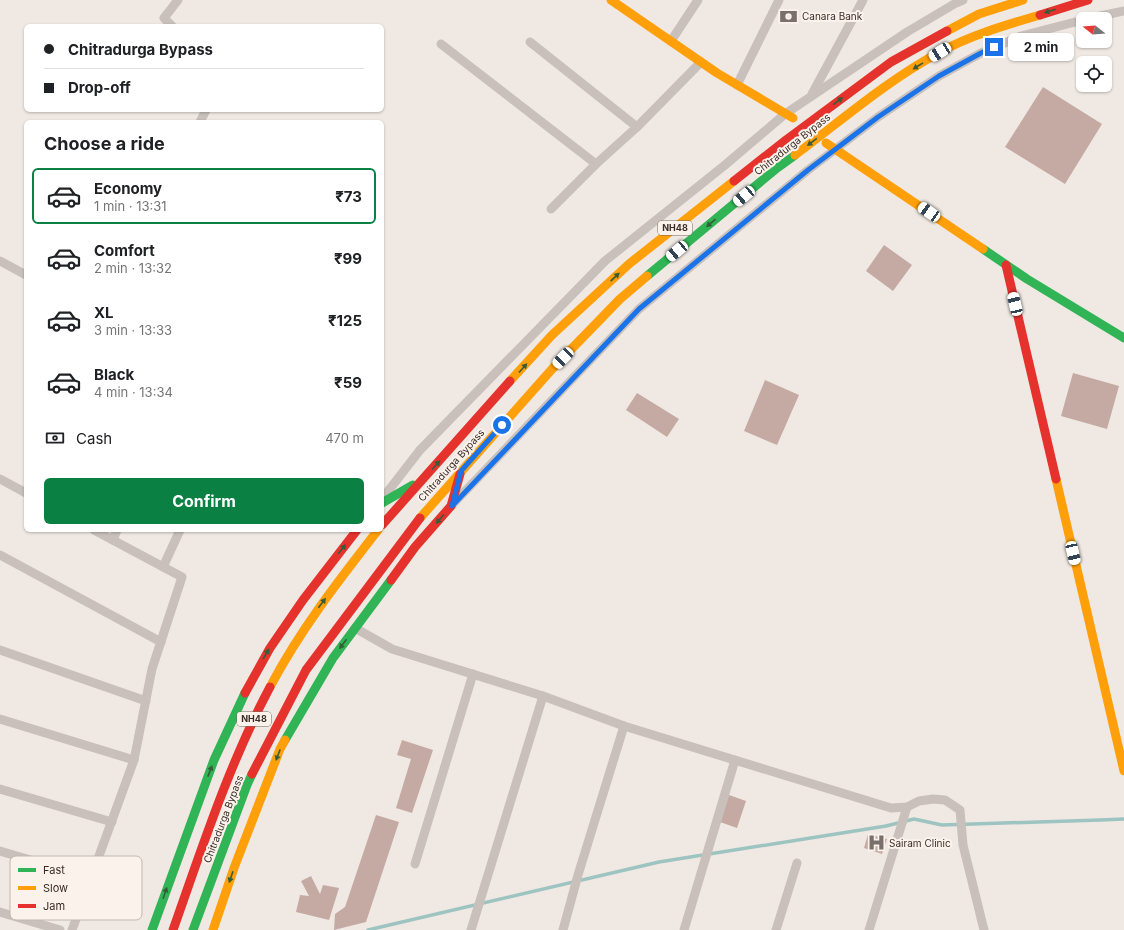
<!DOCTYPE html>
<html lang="en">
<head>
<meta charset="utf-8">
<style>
  body { margin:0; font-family:Inter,sans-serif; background:#f2f2f2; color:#202124; height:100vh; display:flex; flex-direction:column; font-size:15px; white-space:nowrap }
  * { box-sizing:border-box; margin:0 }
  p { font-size:13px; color:#757577 }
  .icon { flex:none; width:22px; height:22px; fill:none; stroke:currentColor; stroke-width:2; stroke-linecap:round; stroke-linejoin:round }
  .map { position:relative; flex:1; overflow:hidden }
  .details { position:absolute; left:24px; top:120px; width:360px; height:412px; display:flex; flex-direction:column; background:#fff; border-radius:6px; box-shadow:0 1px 3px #0004 }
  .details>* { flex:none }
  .top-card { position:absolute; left:24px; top:24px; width:360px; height:88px; border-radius:6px; box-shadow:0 1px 3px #0004; display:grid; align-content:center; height:88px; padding:0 20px; background:#fff }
  .needle { width:26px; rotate:287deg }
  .tools { position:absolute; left:1076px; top:12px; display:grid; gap:8px }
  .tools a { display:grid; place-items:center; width:36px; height:36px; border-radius:6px; background:#fff; box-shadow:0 1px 3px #0004; font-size:20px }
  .end { position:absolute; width:18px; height:18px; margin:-9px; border:5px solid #1a73e8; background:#fff; box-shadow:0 0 0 2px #fff }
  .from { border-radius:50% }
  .bubble { position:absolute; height:28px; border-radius:6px; background:#fff; box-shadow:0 1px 3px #0004; font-size:13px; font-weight:700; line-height:28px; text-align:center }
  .car { position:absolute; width:12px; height:24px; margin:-12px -6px; border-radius:5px; box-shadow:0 0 3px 1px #0007; background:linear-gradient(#fff 24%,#345 0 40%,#fff 0 76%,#345 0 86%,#fff 0) }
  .top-card b { display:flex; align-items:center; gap:14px; height:38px; font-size:15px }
  .top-card b+b { border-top:1px solid #e0e0e0 }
  .top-card i { width:10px; height:10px; background:#202124 }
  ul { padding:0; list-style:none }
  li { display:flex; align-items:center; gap:12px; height:56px; margin:0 8px 6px; padding:0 12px; border:2px solid transparent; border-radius:6px }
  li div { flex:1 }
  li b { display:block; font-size:15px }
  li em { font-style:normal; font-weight:700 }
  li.on { border-color:#0b8043 }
  li>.icon { width:36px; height:36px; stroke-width:1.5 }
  h2 { padding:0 20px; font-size:18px; line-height:48px }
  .pay { display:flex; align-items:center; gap:10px; height:44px; padding:0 20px; font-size:15px }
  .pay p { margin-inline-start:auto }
  .primary-button { display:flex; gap:8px; margin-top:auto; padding:8px 20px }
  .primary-button a { flex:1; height:46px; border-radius:6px; background:#0b8043; color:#fff; font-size:16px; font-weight:700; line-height:46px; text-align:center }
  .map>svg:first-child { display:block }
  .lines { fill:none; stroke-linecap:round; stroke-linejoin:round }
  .stream { stroke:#9dc4c1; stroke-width:3.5 }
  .building { fill:#c5aaa3 }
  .street { stroke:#c9c0bb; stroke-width:9 }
  .fast { stroke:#30b455; stroke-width:9 }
  .slow { stroke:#ff9f0a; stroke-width:9 }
  .jam { stroke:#e5322d; stroke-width:9 }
  .oneway { fill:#365c38 }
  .route { stroke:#1a73e8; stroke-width:5 }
  .labels { text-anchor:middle; stroke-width:4; stroke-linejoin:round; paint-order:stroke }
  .shield { fill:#fbf2eb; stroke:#746863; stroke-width:1 }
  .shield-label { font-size:9px; font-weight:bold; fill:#3a2d29 }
  .poi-label { font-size:10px; fill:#3a2d29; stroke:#fbf2eb; text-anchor:start }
  .street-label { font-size:10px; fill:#3a2d29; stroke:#fbf2eb }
  .key { fill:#fbf2eb; stroke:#c1b7b1; stroke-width:1 }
  .key-label { font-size:11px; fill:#3a2d29 }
</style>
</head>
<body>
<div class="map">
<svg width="1124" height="930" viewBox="0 0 1124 930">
  <rect width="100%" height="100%" fill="#f0e9e3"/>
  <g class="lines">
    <path class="stream" d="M368,930l291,-68 227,-36 28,-7 28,6 158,-5 24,-1"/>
  </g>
  <g class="building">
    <path d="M1043,87l59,37 -37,60 -60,-37z"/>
    <path d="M884,245l28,20 -19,26 -27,-20z"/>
    <path d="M1073,373l46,13 -12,43 -46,-13z"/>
    <path d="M765,380l34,15 -22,50 -33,-14z"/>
    <path d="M637,393l42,26 -12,18 -41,-27z"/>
    <path d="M402,740l31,10 -21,63 -16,-5 15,-49 -14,-4z"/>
    <path d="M729,795l17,6 -9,27 -17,-6z"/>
    <path d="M376,815l23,7 -33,100 -32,8 1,-16 10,-7z"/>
    <path d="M868,834l19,5 -5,15 -18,-6z"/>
    <path d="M311,876l9,18 3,-9 16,3 -10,32 -33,-8 4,-17 9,1 -8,-15z"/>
  </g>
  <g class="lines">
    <g class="street">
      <path d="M1086,19l38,-8"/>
      <path d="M172,26l-8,-8 14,-18"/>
      <path d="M671,41l27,-41"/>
      <path d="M530,42l107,85"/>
      <path d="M441,44l155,120"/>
      <path d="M737,85l42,-85"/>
      <path d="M812,94l51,-94"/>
      <path d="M200,122l6,-12"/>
      <path d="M551,209l45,-45 41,-37 64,-65"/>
      <path d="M0,261l26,14"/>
      <path d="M0,479l26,14"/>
      <path d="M382,499l38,-49 185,-189 120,-96 60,-51 122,-82 49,-29 7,-3"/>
      <path d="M452,505l187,-196 169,-139 70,-53 61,-41 42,-23 40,-17 62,-16"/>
      <path d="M113,540l4,-10"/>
      <path d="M0,555l161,87"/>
      <path d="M163,567l17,-37"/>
      <path d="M355,628l37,21 151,47 81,30 267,82 16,-1 12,-6 14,-2 12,1 15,10 3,35 21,85"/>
      <path d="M0,650l146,51"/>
      <path d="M0,719l134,41"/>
      <path d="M0,789l112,33"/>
      <path d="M0,851l91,27"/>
      <path d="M415,864l58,-190"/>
      <path d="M0,912l60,18"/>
      <path d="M72,930l62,-170 18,-91 30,-92 -88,-47"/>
      <path d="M471,930l72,-234"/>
      <path d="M563,930l15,-55 46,-149"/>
      <path d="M684,930l51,-170"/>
      <path d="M776,930l21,-67"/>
      <path d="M869,930l38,-123"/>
    </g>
    <g class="fast">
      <path d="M983,249l44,30 97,59"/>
      <path d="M647,276l130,-108 18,-13"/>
      <path d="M382,503l31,-18"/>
      <path d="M285,740l48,-82 58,-78"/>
      <path d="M152,930l62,-170 31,-67"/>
      <path d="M193,930l54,-145 5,-11"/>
    </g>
    <g class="slow">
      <path d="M611,0l106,73 76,45"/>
      <path d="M947,31l32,-17 44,-14"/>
      <path d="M826,143l157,106"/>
      <path d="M795,155c47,-35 93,-75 145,-103 31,-17 66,-27 100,-37"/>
      <path d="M510,381l42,-46 77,-71 105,-83"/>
      <path d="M1056,479l68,292"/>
      <path d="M420,518l133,-150 67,-69 27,-23"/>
      <path d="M270,687c30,-57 69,-107 108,-157"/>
      <path d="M213,930l21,-62 46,-119 5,-9"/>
    </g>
    <g class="jam">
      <path d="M1040,15l48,-15"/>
      <path d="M734,181l52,-41 105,-78 56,-31"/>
      <path d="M1006,265l50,214"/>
      <path d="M382,525l128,-144"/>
      <path d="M391,580l24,-33 36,-41 9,-32"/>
      <path d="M245,693l25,-45 33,-48 54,-70"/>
      <path d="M252,774l54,-104 114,-152"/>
      <path d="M173,930c29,-82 56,-166 97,-243"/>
    </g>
  </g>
  <defs><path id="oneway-solid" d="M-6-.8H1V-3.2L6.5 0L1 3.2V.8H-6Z"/></defs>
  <g class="oneway">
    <use href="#oneway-solid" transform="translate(1050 11) rotate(163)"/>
    <use href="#oneway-solid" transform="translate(918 66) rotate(148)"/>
    <use href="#oneway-solid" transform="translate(838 101) rotate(-37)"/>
    <use href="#oneway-solid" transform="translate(812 142) rotate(143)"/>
    <use href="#oneway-solid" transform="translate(711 223) rotate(140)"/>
    <use href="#oneway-solid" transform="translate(615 277) rotate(-43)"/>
    <use href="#oneway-solid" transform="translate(523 368) rotate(-48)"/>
    <use href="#oneway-solid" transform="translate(436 465) rotate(-48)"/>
    <use href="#oneway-solid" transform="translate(440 519) rotate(131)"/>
    <use href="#oneway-solid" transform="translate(342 549) rotate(-51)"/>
    <use href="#oneway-solid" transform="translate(322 603) rotate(-53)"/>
    <use href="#oneway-solid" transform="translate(343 644) rotate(127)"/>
    <use href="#oneway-solid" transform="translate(266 654) rotate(-60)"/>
    <use href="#oneway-solid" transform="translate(278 755) rotate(111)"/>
    <use href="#oneway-solid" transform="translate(210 771) rotate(-69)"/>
    <use href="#oneway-solid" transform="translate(231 877) rotate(109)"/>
    <use href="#oneway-solid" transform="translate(165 893) rotate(-71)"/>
  </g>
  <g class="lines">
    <path class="route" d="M502,425l-41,46 -9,35 187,-197 169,-139 70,-53 61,-41 42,-23 13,-6"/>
  </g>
  <defs>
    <symbol id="bank-bare" viewBox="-9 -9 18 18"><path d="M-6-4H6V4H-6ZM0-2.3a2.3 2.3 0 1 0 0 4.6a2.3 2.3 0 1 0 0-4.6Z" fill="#7a6f6a" stroke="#fbf2eb" stroke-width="2.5" paint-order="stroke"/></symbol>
    <symbol id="hospital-bare" viewBox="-9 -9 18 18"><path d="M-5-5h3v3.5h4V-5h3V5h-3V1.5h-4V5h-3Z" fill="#7a6f6a" stroke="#fbf2eb" stroke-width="2.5" paint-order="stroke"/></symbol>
  </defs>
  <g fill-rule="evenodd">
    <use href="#bank-bare" x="776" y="4" width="25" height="25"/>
    <use href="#hospital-bare" x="864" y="830" width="25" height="25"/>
  </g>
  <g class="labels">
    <g class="shield">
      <rect x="658" y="221" width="34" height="14" rx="3"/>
      <rect x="237" y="712" width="34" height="14" rx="3"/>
    </g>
    <g class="shield-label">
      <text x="675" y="231">NH48</text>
      <text x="254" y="722">NH48</text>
    </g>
    <g class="poi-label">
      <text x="802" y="20">Canara Bank</text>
      <text x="889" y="847">Sairam Clinic</text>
    </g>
    <g class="street-label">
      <text transform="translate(792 144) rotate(-38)" y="4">Chitradurga Bypass</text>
      <text transform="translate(451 465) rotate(-48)" y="4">Chitradurga Bypass</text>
      <text transform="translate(223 819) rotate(-69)" y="4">Chitradurga Bypass</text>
    </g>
  </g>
  <rect x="10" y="856" width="132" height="64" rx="6" class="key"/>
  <rect x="18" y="868" width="18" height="4" fill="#30b455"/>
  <rect x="18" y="886" width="18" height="4" fill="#ff9f0a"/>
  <rect x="18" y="904" width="18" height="4" fill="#e5322d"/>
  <g class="key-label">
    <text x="43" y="874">Fast</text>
    <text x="43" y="892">Slow</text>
    <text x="43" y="910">Jam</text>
  </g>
</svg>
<div class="tools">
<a><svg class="needle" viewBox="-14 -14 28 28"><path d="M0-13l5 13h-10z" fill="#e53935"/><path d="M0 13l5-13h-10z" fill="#757577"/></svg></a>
<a><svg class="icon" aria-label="locate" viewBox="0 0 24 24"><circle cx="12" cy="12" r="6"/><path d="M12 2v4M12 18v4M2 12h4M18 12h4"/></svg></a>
</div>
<i class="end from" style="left:502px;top:425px"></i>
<i class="end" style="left:994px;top:47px"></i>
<div class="bubble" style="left:1008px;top:33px;width:66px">2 min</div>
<i class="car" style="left:940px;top:52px;rotate:238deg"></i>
<i class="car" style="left:744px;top:196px;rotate:230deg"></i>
<i class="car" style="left:929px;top:212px;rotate:304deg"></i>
<i class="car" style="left:677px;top:251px;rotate:230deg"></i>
<i class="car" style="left:1015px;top:304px;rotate:347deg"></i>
<i class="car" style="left:563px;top:358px;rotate:224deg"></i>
<i class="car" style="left:1073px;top:553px;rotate:167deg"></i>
<div class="top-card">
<b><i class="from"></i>Chitradurga Bypass</b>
<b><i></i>Drop-off</b>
</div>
<section class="details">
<h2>Choose a ride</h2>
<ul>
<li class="on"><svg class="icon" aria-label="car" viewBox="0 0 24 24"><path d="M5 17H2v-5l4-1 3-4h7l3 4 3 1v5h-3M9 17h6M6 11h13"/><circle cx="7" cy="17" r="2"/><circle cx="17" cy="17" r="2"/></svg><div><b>Economy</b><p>1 min · 13:31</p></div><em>₹73</em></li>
<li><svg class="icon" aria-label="car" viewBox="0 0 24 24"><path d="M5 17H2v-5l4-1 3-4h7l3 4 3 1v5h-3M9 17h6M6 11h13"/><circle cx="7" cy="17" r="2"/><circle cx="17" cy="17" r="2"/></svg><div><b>Comfort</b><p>2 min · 13:32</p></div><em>₹99</em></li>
<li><svg class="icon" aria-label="car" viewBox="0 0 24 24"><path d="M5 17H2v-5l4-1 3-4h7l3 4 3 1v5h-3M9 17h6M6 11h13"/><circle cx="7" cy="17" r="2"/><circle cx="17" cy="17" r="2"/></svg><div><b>XL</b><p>3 min · 13:33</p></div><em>₹125</em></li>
<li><svg class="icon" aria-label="car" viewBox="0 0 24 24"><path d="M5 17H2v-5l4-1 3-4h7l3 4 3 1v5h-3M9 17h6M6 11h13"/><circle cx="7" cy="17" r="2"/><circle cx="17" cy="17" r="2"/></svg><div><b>Black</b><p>4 min · 13:34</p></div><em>₹59</em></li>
</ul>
<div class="pay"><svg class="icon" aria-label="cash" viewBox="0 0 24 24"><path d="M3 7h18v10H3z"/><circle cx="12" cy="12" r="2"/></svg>Cash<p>470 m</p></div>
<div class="primary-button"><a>Confirm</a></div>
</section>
</div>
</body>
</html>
